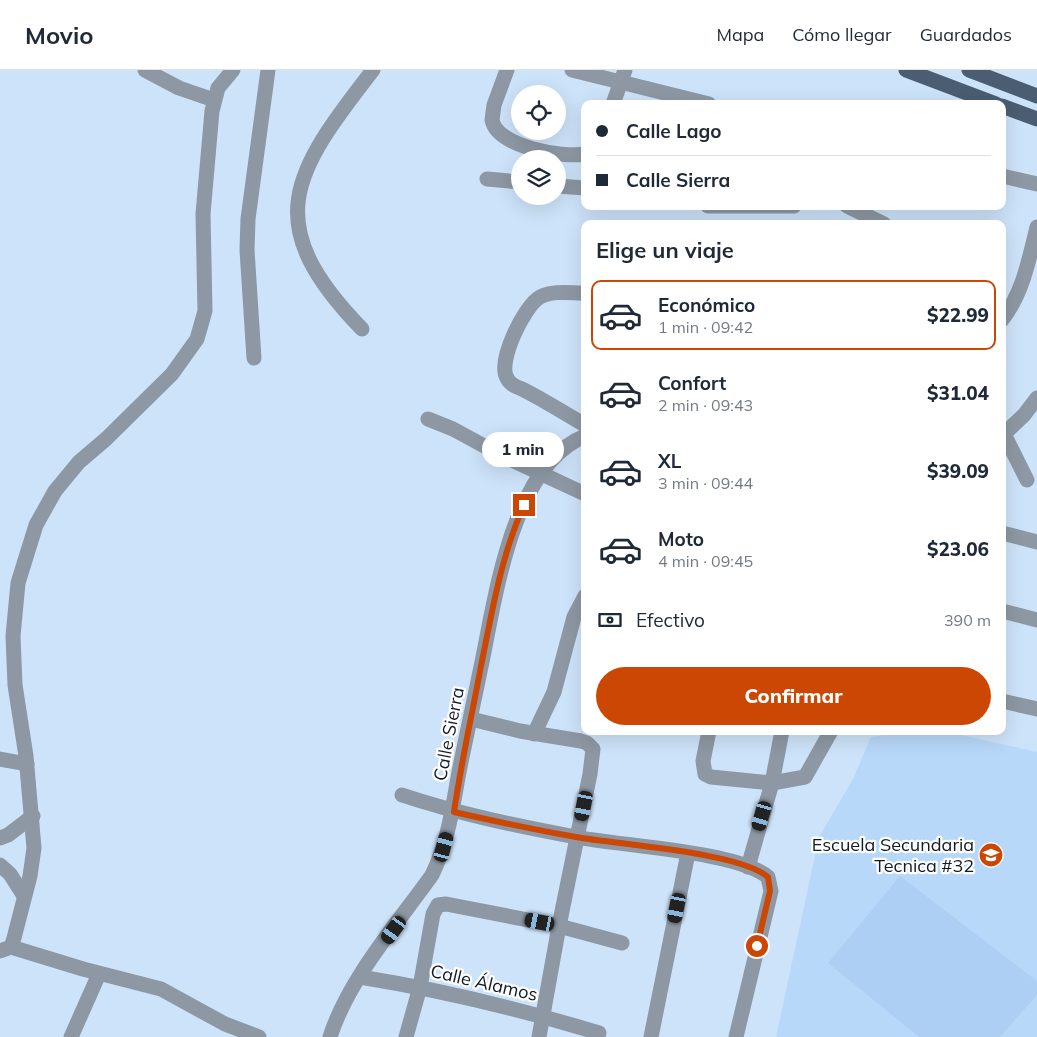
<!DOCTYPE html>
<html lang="es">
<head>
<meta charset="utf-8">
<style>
  body { margin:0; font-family:Mulish,sans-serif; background:#f6f6f7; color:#1f2937; height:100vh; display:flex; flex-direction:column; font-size:19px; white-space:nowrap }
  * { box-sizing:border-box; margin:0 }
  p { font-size:16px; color:#747a83 }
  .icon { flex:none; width:28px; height:28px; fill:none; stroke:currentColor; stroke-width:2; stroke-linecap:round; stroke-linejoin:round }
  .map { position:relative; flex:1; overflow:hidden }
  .sheet { position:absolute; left:581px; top:150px; width:425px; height:515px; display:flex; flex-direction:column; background:#fff; border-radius:10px; box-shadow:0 5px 20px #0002 }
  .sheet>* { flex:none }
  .banner { position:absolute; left:581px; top:30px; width:425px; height:110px; border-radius:10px; box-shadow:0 5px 20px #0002; display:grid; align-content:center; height:110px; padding:0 15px; background:#fff }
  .buttons { position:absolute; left:511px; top:15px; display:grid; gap:10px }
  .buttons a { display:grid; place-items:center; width:55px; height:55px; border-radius:50%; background:#fff; box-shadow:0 5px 20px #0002; font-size:25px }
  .end { position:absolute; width:22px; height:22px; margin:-11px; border:6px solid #cc4703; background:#fff; box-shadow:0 0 0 2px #fff }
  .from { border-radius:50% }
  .bubble { position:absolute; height:35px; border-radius:18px; background:#fff; box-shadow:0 5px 20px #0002; font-size:16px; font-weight:800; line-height:35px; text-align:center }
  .car { position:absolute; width:15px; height:30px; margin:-15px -8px; border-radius:6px; box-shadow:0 0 4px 1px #0007; background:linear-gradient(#222 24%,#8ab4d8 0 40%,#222 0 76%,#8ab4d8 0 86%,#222 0) }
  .banner b { display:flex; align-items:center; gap:18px; height:48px; font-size:19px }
  .banner b+b { border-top:1px solid #e0e1e3 }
  .banner i { width:12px; height:12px; background:#1f2937 }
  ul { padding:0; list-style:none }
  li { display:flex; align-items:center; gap:15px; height:70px; margin:0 10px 8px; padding:0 5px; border:2px solid transparent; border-radius:10px }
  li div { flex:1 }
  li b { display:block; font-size:19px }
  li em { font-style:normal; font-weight:800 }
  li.current { border-color:#cc4703 }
  li>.icon { width:45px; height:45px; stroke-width:1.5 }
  h2 { padding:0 15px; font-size:22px; line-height:60px }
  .pay { display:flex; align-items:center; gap:12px; height:55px; padding:0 15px; font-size:19px }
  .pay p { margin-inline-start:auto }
  .button { display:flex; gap:10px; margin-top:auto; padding:10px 15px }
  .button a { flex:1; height:58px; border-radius:30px; background:#cc4703; color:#fff; font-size:20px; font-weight:800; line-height:58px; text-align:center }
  header { display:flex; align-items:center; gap:30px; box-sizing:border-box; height:70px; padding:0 25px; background:#fff; border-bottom:1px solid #e0e1e3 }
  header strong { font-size:24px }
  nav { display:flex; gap:28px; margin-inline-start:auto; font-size:18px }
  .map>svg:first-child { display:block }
  .built { fill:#b8d8f9 }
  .green { fill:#adcff4 }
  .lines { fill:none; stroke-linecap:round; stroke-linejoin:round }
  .minor { stroke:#8d98a4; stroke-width:15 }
  .major { stroke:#4a5d72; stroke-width:15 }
  .route { stroke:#cc4703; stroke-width:6 }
  .labels { text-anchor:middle; stroke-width:4.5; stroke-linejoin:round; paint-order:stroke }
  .street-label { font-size:18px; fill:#111b25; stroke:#fff }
  .poi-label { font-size:18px; fill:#111b25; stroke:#fff; text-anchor:end }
</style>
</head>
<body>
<header>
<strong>Movio</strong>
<nav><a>Mapa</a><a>Cómo llegar</a><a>Guardados</a></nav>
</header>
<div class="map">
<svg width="1037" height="967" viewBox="0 0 1037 967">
  <rect width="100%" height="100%" fill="#cde3f9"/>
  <path class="built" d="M908,661h35l94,21v285h-261l43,-200 34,-58 18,-42z"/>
  <path class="green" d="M900,806l137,105v14l-37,42h-81l-91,-74z"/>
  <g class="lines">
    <g class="minor">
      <path d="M145,0l34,18 35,12"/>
      <path d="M507,0l-13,35 -2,15c5,27 71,38 93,34"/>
      <path d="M572,0l137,34"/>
      <path d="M613,34l12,-34"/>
      <path d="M1002,106l35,8"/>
      <path d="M487,109l33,3"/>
      <path d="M558,116l27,2"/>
      <path d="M708,136h86"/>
      <path d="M847,136l37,18"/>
      <path d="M585,223c-15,0 -32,-3 -45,4 -16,9 -43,65 -33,81 2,6 10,9 15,11 22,11 42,24 63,36"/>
      <path d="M1002,250c21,-27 27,-61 35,-93"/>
      <path d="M362,259c-103,-106 -70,-155 11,-259"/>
      <path d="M254,288l-7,-108 1,-31 20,-149"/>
      <path d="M428,349l25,10 44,24 88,41"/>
      <path d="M1004,364l23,46"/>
      <path d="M1002,366l22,-21 13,-17"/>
      <path d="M1002,463l35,9"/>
      <path d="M1002,541l35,9"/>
      <path d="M1002,631l35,8"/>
      <path d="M471,649l49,12 61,10 6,2 6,6 -3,25 -31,152 -20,111"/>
      <path d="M709,661l-6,30 2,13 6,3 61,6 10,-52"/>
      <path d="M534,664l20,-42 20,-75 11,-21"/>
      <path d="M0,689l27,5"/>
      <path d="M402,725c57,19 115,31 174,42 44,9 161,14 192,40l3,14 -35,146"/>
      <path d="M0,768l8,-3 25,-19"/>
      <path d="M0,795l10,9 14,22"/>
      <path d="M748,797l24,-84 33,-6 26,-46"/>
      <path d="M11,877l72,22 78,20 64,35 34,13"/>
      <path d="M0,881l11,-4 3,-9 16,-62 4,-28 -8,-92 -11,-71 -2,-49 5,-53 18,-58 19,-34 24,-29 27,-23 66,-65 25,-35 8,-28 -2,-97 9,-103 6,-23 15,-18"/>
      <path d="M360,907c81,13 160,32 239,56"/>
      <path d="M71,967l28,-63"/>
      <path d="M330,967c18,-57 67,-113 102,-162 18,-37 21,-74 29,-113 7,-34 14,-67 21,-100 14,-68 31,-197 103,-226"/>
      <path d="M406,967l14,-50 13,-73 5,-9 8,-1 113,22 63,17"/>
      <path d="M651,967l37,-184"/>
    </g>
    <g class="major">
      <path d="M906,0l90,34"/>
      <path d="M969,0l68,26"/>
      <path d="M1002,36l35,13"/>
    </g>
  </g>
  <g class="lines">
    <path class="route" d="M524,435c-23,51 -32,107 -43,161 -9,49 -20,97 -27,146 40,9 81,18 122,25 44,8 162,15 192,40l2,14 -13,55"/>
  </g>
  <defs>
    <symbol id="school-disc" viewBox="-11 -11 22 22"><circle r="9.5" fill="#cc4703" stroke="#fff"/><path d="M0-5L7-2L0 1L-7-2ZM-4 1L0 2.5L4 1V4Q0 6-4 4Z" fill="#fff"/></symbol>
  </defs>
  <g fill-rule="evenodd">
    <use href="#school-disc" x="977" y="771" width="28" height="28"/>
  </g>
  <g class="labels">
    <g class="street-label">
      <text transform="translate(449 664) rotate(-79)" y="6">Calle Sierra</text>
      <text transform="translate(484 913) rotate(13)" y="6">Calle Álamos</text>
    </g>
    <g class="poi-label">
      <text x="974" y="781">Escuela Secundaria<tspan x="974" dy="21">Tecnica #32</tspan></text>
    </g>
  </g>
</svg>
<div class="buttons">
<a><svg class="icon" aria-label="locate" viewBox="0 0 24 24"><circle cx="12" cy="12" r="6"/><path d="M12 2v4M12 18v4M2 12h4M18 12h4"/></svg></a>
<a><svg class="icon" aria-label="layers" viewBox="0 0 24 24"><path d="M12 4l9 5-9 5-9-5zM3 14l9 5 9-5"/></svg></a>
</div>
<i class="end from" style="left:757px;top:876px"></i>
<i class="end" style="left:524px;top:435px"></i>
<div class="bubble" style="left:482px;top:362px;width:82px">1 min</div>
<i class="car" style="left:584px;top:736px;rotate:191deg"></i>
<i class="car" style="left:762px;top:746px;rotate:196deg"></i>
<i class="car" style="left:444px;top:777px;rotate:15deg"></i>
<i class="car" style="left:677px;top:838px;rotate:191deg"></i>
<i class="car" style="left:540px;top:852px;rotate:281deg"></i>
<i class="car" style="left:394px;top:860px;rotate:216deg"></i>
<div class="banner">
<b><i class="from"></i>Calle Lago</b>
<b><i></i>Calle Sierra</b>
</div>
<section class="sheet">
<h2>Elige un viaje</h2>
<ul>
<li class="current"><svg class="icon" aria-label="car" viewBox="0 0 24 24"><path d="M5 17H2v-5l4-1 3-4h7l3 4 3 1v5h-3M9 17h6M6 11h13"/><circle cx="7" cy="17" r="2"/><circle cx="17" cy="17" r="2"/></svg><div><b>Económico</b><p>1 min · 09:42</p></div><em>$22.99</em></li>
<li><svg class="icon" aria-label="car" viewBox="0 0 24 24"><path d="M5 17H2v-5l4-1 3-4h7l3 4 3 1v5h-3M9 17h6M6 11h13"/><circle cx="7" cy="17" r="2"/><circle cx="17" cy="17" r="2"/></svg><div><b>Confort</b><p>2 min · 09:43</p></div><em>$31.04</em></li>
<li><svg class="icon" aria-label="car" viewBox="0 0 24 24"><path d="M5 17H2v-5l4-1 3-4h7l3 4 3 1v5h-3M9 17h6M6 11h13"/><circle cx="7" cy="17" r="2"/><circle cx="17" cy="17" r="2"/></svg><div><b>XL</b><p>3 min · 09:44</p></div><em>$39.09</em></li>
<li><svg class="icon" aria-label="car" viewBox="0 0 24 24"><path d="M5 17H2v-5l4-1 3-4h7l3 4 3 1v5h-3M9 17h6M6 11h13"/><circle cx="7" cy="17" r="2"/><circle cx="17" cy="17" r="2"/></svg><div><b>Moto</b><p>4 min · 09:45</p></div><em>$23.06</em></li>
</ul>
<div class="pay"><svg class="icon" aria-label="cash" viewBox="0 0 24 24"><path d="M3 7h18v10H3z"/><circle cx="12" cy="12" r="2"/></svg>Efectivo<p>390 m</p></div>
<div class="button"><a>Confirmar</a></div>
</section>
</div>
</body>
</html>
